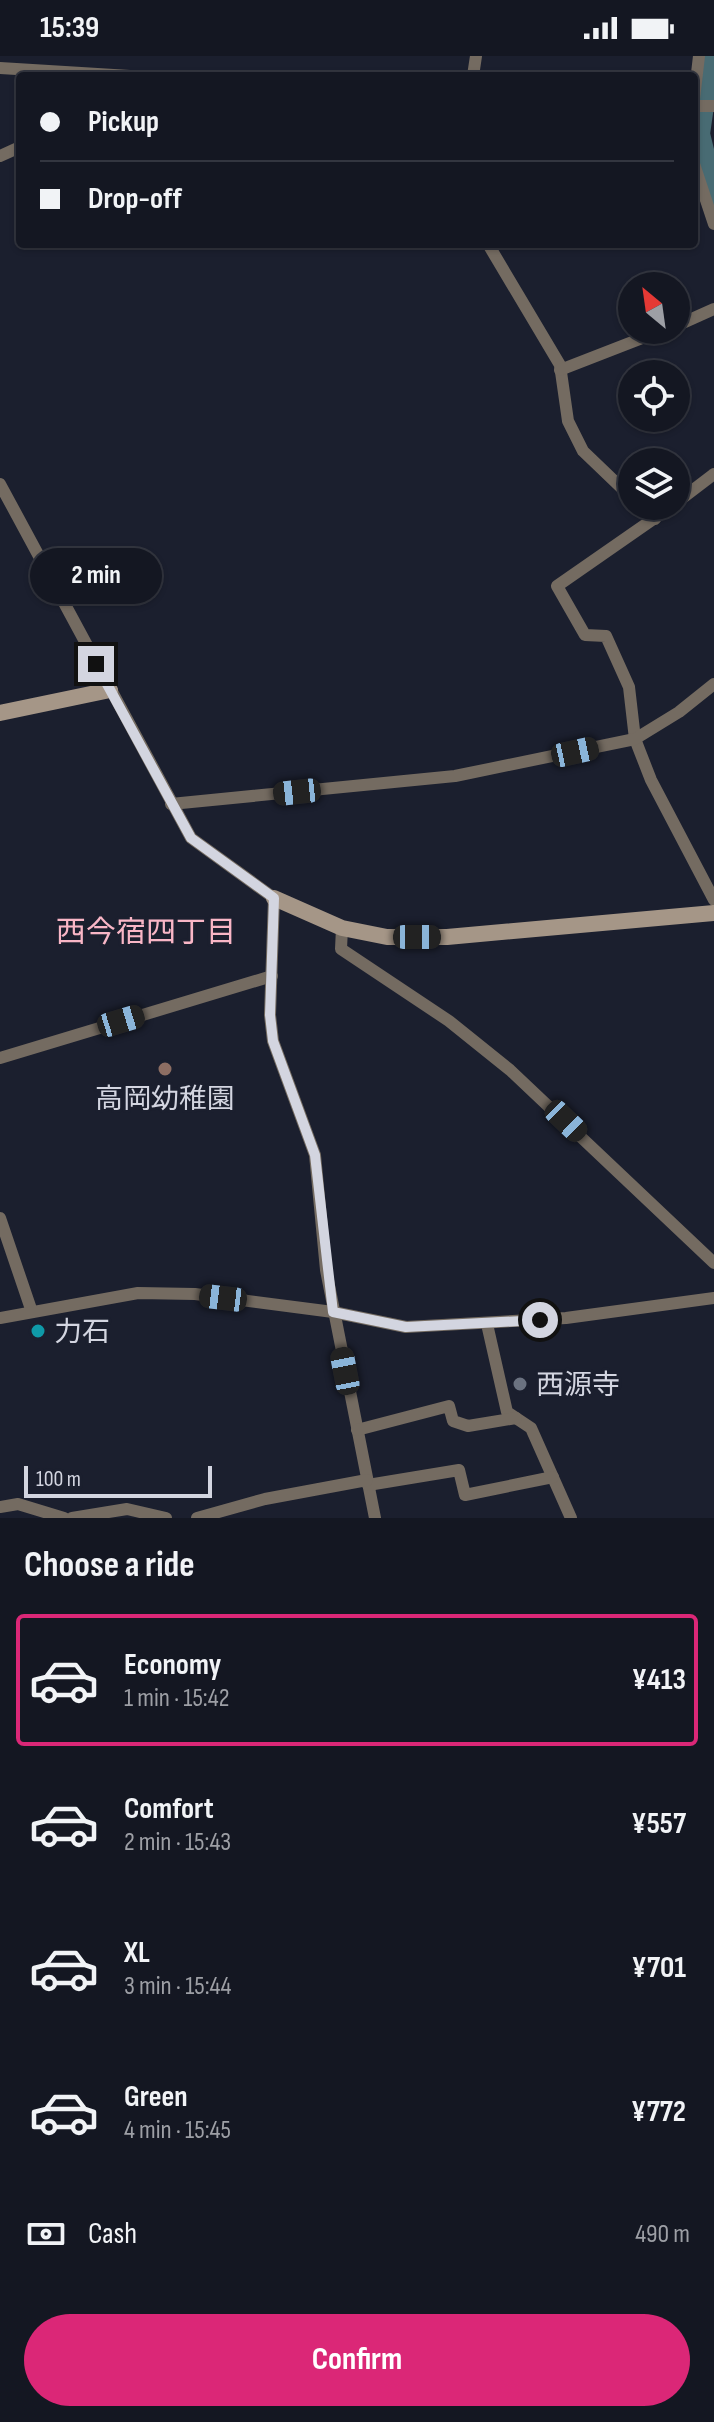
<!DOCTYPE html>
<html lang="en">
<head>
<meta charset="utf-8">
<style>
  body { margin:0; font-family:"Sofia Sans Condensed","Noto Sans JP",sans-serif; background:#1d202a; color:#f1f3f6; height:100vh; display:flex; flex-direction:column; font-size:30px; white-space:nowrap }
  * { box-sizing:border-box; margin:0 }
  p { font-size:26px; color:#9d9fa5 }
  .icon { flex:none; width:44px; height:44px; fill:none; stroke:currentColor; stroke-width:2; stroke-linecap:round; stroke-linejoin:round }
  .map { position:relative; height:1462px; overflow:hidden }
  .panel { display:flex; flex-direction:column; background:#141722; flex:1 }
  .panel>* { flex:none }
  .hud { position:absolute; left:16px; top:16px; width:682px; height:176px; border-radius:8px; box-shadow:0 2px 6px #0004,0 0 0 2px #333640; display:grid; align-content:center; height:176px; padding:0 24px; background:#141722 }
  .needle { width:52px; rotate:331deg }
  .controls { position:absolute; left:618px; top:216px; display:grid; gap:16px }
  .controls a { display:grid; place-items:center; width:72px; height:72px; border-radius:50%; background:#141722; box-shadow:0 2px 6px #0004,0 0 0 2px #333640; font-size:40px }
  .scale { position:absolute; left:24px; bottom:20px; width:188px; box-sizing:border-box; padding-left:8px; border:4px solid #d3d5e0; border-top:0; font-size:22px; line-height:28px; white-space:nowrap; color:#d3d5e0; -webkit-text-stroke:6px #1b1f2e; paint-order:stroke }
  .end { position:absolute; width:36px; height:36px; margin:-18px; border:10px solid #d3d5e0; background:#111; box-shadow:0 0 0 4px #111 }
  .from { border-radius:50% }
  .bubble { position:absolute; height:56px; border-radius:28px; background:#141722; box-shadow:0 2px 6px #0004,0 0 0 2px #333640; font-size:26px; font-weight:700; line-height:56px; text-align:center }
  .car { position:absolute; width:24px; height:48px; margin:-24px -12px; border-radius:10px; box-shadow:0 0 6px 2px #0007; background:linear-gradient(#222 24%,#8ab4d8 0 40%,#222 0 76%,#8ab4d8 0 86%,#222 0) }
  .hud b { display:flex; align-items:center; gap:28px; height:76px; font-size:30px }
  .hud b+b { border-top:2px solid #333640 }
  .hud i { width:20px; height:20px; background:#f1f3f6 }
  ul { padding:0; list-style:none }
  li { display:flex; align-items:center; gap:24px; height:132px; margin:0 16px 12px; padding:0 8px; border:4px solid transparent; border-radius:8px }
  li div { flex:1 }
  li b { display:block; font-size:30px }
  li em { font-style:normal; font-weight:700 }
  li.on { border-color:#db2777 }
  li>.icon { width:72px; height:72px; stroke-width:1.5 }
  h2 { padding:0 24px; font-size:36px; line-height:96px }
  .pay { display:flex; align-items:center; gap:20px; height:88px; padding:0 24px; font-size:30px }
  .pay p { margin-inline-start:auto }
  .primary-button { display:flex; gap:16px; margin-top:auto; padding:16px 24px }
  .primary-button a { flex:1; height:92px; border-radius:48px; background:#db2777; color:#fff; font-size:32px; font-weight:700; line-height:92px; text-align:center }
  .status { display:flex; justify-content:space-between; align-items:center; height:56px; padding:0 40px; background:#141722; direction:ltr }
  .status svg { height:22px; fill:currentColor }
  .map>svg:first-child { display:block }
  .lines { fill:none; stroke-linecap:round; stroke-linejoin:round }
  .river { stroke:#486b73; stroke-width:22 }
  .street { stroke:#746b61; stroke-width:12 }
  .secondary { stroke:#a59687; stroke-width:16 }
  .route { stroke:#d3d5e0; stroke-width:10 }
  .education-dot { fill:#8d6e63; stroke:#1b1f2e; stroke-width:3 }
  .culture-dot { fill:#0f9aa8; stroke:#1b1f2e; stroke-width:3 }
  .worship-dot { fill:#6b7280; stroke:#1b1f2e; stroke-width:3 }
  .labels { text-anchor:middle; stroke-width:6; stroke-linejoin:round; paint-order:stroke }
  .poi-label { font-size:28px; fill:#d3d5e0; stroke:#1b1f2e; text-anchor:start }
  .neighbourhood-label { font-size:30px; fill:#f9b6c6; stroke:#1b1f2e }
</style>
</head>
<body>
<div class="status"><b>15:39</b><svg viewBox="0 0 49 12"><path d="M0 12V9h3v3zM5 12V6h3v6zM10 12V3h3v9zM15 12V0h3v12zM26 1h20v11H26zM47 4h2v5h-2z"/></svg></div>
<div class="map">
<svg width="714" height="1462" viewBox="0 0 714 1462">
  <rect width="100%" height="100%" fill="#1b1f2e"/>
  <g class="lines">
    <path class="river" d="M710,0l-11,78 15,61"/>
    <g class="street">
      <path d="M0,12l130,8"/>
      <path d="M473,20l3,-20"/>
      <path d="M694,43l5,-43"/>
      <path d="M694,50h20"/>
      <path d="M0,100l20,-9"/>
      <path d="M694,108l20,60"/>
      <path d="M488,188l72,121 8,56 15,30 49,47"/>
      <path d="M676,270l38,-17"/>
      <path d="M560,314l103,-40"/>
      <path d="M0,428l191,354 83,60 -4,117 3,26 42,114 11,115 49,248"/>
      <path d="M676,447l38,-29"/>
      <path d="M641,450l14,13"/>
      <path d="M672,450l-115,80 28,49 21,1 23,51 6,52 16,41 63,120"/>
      <path d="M171,748l284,-28 180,-37 44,-27 35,-28"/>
      <path d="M342,872l-1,21 108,72 61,49 204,193"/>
      <path d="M0,1002l272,-82"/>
      <path d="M0,1162l32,94"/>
      <path d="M0,1262l138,-25 57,1 138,18 73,15 160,-9 148,-20"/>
      <path d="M487,1268l20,88 24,16 40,90"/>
      <path d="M357,1374l92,-24 4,15 15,5 48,-8"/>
      <path d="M368,1429l91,-15 6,25 88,-18"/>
      <path d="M0,1451l18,-3 46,14"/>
      <path d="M72,1462l55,-9 39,9"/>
      <path d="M197,1462l68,-19 102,-19"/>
    </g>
    <g class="secondary">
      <path d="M0,657l110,-23"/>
      <path d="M274,842l68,30 45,9h60l267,-24"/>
    </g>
  </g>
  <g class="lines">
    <path class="route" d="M96,608l95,174 83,60 -4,117 3,26 42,114 18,157 73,15 134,-7"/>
  </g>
  <circle class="education-dot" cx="165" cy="1013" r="8"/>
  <circle class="culture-dot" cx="38" cy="1275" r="8"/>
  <circle class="worship-dot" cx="520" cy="1328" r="8"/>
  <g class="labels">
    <g class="poi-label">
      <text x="165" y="1052" text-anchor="middle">高岡幼稚園</text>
      <text x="54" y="1285">力石</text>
      <text x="536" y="1338">西源寺</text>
    </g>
    <g class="neighbourhood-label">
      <text x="146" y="886">西今宿四丁目</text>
    </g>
  </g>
</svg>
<div class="controls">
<a><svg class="needle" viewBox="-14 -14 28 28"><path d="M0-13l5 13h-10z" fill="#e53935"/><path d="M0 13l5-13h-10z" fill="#9d9fa5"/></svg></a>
<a><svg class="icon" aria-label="locate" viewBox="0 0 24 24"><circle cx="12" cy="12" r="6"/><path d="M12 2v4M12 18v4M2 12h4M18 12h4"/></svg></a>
<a><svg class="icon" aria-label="layers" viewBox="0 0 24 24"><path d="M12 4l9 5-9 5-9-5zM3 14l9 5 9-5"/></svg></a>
</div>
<div class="scale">100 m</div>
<i class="end from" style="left:540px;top:1264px"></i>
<i class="end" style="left:96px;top:608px"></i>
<div class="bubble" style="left:30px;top:492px;width:132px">2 min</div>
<i class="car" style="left:575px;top:696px;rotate:78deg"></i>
<i class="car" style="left:297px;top:736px;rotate:264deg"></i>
<i class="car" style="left:417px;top:881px;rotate:90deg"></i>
<i class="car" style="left:121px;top:965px;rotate:73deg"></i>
<i class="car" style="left:566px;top:1065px;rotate:134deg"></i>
<i class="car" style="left:223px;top:1242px;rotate:277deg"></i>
<i class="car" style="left:345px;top:1315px;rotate:349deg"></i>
<div class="hud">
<b><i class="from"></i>Pickup</b>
<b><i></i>Drop-off</b>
</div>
</div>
<section class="panel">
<h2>Choose a ride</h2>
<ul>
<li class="on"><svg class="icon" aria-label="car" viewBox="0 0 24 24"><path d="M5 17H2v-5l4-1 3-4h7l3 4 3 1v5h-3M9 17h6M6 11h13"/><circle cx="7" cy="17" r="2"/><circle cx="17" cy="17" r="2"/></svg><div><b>Economy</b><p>1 min · 15:42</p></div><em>¥413</em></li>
<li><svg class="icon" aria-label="car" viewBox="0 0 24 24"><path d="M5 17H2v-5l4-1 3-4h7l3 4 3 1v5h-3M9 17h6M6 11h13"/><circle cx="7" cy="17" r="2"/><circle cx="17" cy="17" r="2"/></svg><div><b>Comfort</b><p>2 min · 15:43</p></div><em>¥557</em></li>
<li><svg class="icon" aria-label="car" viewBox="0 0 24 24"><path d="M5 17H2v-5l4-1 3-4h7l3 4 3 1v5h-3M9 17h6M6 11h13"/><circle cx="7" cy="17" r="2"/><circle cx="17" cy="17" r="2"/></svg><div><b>XL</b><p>3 min · 15:44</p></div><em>¥701</em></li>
<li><svg class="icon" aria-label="car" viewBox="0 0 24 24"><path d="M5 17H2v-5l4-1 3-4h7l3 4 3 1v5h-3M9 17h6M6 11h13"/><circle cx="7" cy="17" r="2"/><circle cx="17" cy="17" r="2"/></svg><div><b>Green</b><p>4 min · 15:45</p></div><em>¥772</em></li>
</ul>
<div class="pay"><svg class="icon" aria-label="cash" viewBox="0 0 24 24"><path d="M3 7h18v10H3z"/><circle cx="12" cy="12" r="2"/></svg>Cash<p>490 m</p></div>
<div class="primary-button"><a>Confirm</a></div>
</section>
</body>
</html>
